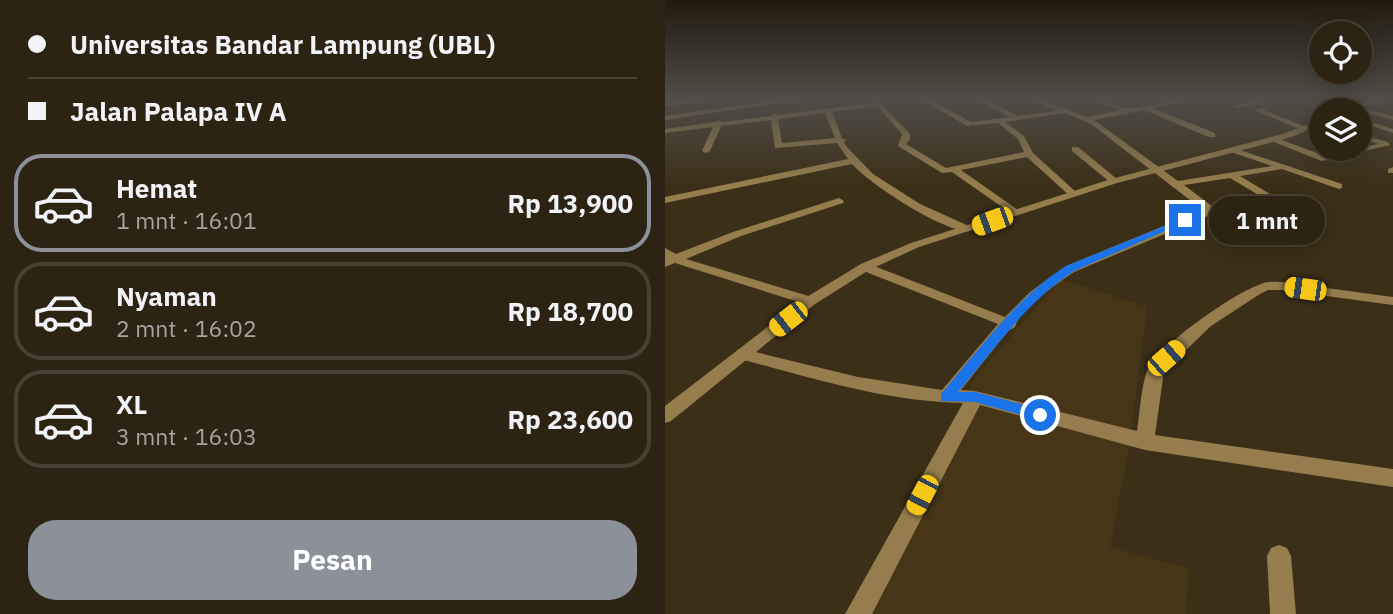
<!DOCTYPE html>
<html lang="id">
<head>
<meta charset="utf-8">
<style>
  body { margin:0; font-family:"IBM Plex Sans",sans-serif; background:#352b1b; color:#f1f3f6; height:100vh; display:flex; flex-direction:column; font-size:26px; white-space:nowrap }
  * { box-sizing:border-box; margin:0 }
  p { font-size:23px; color:#a7a49f }
  .icon { flex:none; width:38px; height:38px; fill:none; stroke:currentColor; stroke-width:2; stroke-linecap:round; stroke-linejoin:round }
  .map { position:relative; flex:1; overflow:hidden }
  .drawer { display:flex; flex-direction:column; background:#2d2312; width:665px }
  .drawer>* { flex:none }
  .hud { display:grid; align-content:center; height:154px; padding:0 28px; background:#2d2312 }
  .fabs { position:absolute; left:644px; top:21px; display:grid; gap:14px }
  .fabs a { display:grid; place-items:center; width:63px; height:63px; border-radius:50%; background:#2d2312; box-shadow:0 4px 18px #0003,0 0 0 2px #484032; font-size:35px }
  .end { position:absolute; width:32px; height:32px; margin:-16px; border:9px solid #1a73e8; background:#fff; box-shadow:0 0 0 4px #fff }
  .from { border-radius:50% }
  .bubble { position:absolute; height:49px; border-radius:24px; background:#2d2312; box-shadow:0 4px 18px #0003,0 0 0 2px #484032; font-size:23px; font-weight:700; line-height:49px; text-align:center }
  .car { position:absolute; width:21px; height:42px; margin:-21px -10px; border-radius:9px; box-shadow:0 0 5px 2px #0007; background:linear-gradient(#f5c518 24%,#345 0 40%,#f5c518 0 76%,#345 0 86%,#f5c518 0) }
  .hud b { display:flex; align-items:center; gap:24px; height:66px; font-size:26px }
  .hud b+b { border-top:2px solid #484032 }
  .hud i { width:18px; height:18px; background:#f1f3f6 }
  ul { padding:0; list-style:none }
  li { display:flex; align-items:center; gap:21px; height:98px; margin:0 14px 10px; padding:0 14px; border:4px solid #484032; border-radius:28px }
  li div { flex:1 }
  li b { display:block; font-size:26px }
  li em { font-style:normal; font-weight:700 }
  li.current { border-color:#8c9099 }
  li>.icon { width:63px; height:63px; stroke-width:1.5 }
  .action { display:flex; gap:14px; margin-top:auto; padding:14px 28px }
  .action a { flex:1; height:80px; border-radius:28px; background:#8c9099; color:#fff; font-size:28px; font-weight:700; line-height:80px; text-align:center }
  main { display:flex; flex:1; min-height:0 }
  .map>svg:first-child { display:block }
  .built { fill:#463617 }
  .lines { fill:none; stroke-linecap:round; stroke-linejoin:round }
  .minor { fill:#957d4d; fill-rule:evenodd }
  .tertiary { fill:#957d4d; fill-rule:evenodd }
  .route { fill:#1a73e8 }
</style>
</head>
<body>
<main>
<section class="drawer">
<div class="hud">
<b><i class="from"></i>Universitas Bandar Lampung (UBL)</b>
<b><i></i>Jalan Palapa IV A</b>
</div>
<ul>
<li class="current"><svg class="icon" aria-label="car" viewBox="0 0 24 24"><path d="M5 17H2v-5l4-1 3-4h7l3 4 3 1v5h-3M9 17h6M6 11h13"/><circle cx="7" cy="17" r="2"/><circle cx="17" cy="17" r="2"/></svg><div><b>Hemat</b><p>1 mnt · 16:01</p></div><em>Rp 13,900</em></li>
<li><svg class="icon" aria-label="car" viewBox="0 0 24 24"><path d="M5 17H2v-5l4-1 3-4h7l3 4 3 1v5h-3M9 17h6M6 11h13"/><circle cx="7" cy="17" r="2"/><circle cx="17" cy="17" r="2"/></svg><div><b>Nyaman</b><p>2 mnt · 16:02</p></div><em>Rp 18,700</em></li>
<li><svg class="icon" aria-label="car" viewBox="0 0 24 24"><path d="M5 17H2v-5l4-1 3-4h7l3 4 3 1v5h-3M9 17h6M6 11h13"/><circle cx="7" cy="17" r="2"/><circle cx="17" cy="17" r="2"/></svg><div><b>XL</b><p>3 mnt · 16:03</p></div><em>Rp 23,600</em></li>
</ul>
<div class="action"><a>Pesan</a></div>
</section>
<div class="map">
<svg width="728" height="614" viewBox="0 0 728 614">
  <rect width="100%" height="100%" fill="#3c2f18"/>
  <path class="built" d="M396,279l86,28 -18,142 -19,98 79,21 -3,46h-339l131,-240z"/>
  <g class="lines">
    <g class="minor">
      <path d="M32,98h18l-50,9v-4z"/>
      <path d="M129,98l11,1 -140,21v-4z"/>
      <path d="M254,98h8l44,24 39,-5 -37,-19h9l36,18 39,-5 -30,-13h10l50,19 33,-7 -32,-12c15,0 29,11 43,10 23,-1 44,-10 67,-10l-46,10 63,25v4h-6l-65,-27 -50,10 84,61 94,-15 -41,-14v-4h3l108,36v4l-3,1 -57,-20 -42,7 53,32v4l-4,1 -59,-35 -46,7 66,50v4h-8l-32,-24 -136,57c-16,11 -55,37 -59,55l-7,4 -47,59 14,1 162,40c3,-17 4,-49 12,-64 14,-24 85,-74 112,-83 6,-3 14,-2 21,-2l111,15v8l-111,-15h-14l-8,4 -49,32 -47,45 -9,64 238,34v18l-248,-37 -165,-45 -108,209h-27l118,-211c-76,-1 -152,-25 -226,-45l-2,-4 2,-4 6,-1 115,28 84,13 56,-66 -137,-54 -2,-3 2,-3h8l136,53 25,-25 36,-26 137,-56 -112,-86 -26,-11 -60,9 19,14 9,17 43,39v4h-6l-43,-39 -66,13 60,42 -1,2h-8l-60,-42 -10,1 -44,-27 4,-12 -25,-28 -45,6 10,26 4,2 -2,2 2,4 27,28 47,30 51,23v4c-26,3 -101,-47 -119,-67l-187,39v-6l183,-38 -11,-16 -62,5 -4,-28 -50,6 -11,25 -4,2 -4,-2 11,-24 -48,6v-4l50,-7 4,-2 3,2 49,-6 3,-3 3,2 102,-13 31,32v5l-4,5 40,24 78,-16 -6,-13 -20,-16 -31,3zM160,113l10,25 -53,5 -4,-24z"/>
      <path d="M633,98h8v1l-3,2z"/>
      <path d="M600,99l2,3 -30,6 -3,-2z"/>
      <path d="M688,106l40,10v4l-40,-12z"/>
      <path d="M603,107v2l-4,1 47,19 -7,2 -50,-21z"/>
      <path d="M695,118l33,11v4l-33,-11z"/>
      <path d="M695,134l28,8 2,3 -68,16 -53,-21 7,-2 47,17 55,-11 -18,-6z"/>
      <path d="M407,147h6l39,32v4h-6l-39,-32z"/>
      <path d="M728,167v6h-5v-4z"/>
      <path d="M174,198l5,3 -1,2 -102,33 -55,23 129,39 2,3 -2,3h-10l-130,-41 -10,4v-19l11,6 57,-22z"/>
      <path d="M614,545l8,3 4,8 5,58h-26l-3,-58 4,-8z"/>
    </g>
    <g class="tertiary">
      <path d="M713,98h11l-37,12h-9z"/>
      <path d="M656,119v5l-29,13 -175,46 -198,64 -50,23 -54,34 -144,117 -6,2v-17l140,-108 56,-34 50,-21 200,-64 175,-46z"/>
    </g>
  </g>
  <linearGradient id="sky" x2="0" y2="1"><stop stop-color="#211a0d"/><stop offset="0.53" stop-color="#504d48"/><stop offset="1" stop-color="#504d48" stop-opacity="0"/></linearGradient>
  <rect width="728" height="184" fill="url(#sky)"/>
  <path class="route" d="M517,219l8,1 -116,51c-47,30 -80,79 -116,121h17l65,17 7,6 -2,4 -5,1 -65,-18 -34,-1v-7c38,-44 75,-96 125,-128z"/>
</svg>
<div class="fabs">
<a><svg class="icon" aria-label="locate" viewBox="0 0 24 24"><circle cx="12" cy="12" r="6"/><path d="M12 2v4M12 18v4M2 12h4M18 12h4"/></svg></a>
<a><svg class="icon" aria-label="layers" viewBox="0 0 24 24"><path d="M12 4l9 5-9 5-9-5zM3 14l9 5 9-5"/></svg></a>
</div>
<i class="end from" style="left:375px;top:415px"></i>
<i class="end" style="left:520px;top:220px"></i>
<div class="bubble" style="left:544px;top:196px;width:116px">1 mnt</div>
<i class="car" style="left:327px;top:221px;rotate:250deg"></i>
<i class="car" style="left:640px;top:289px;rotate:278deg"></i>
<i class="car" style="left:123px;top:319px;rotate:232deg"></i>
<i class="car" style="left:501px;top:358px;rotate:49deg"></i>
<i class="car" style="left:257px;top:495px;rotate:208deg"></i>
</div>
</main>
</body>
</html>
